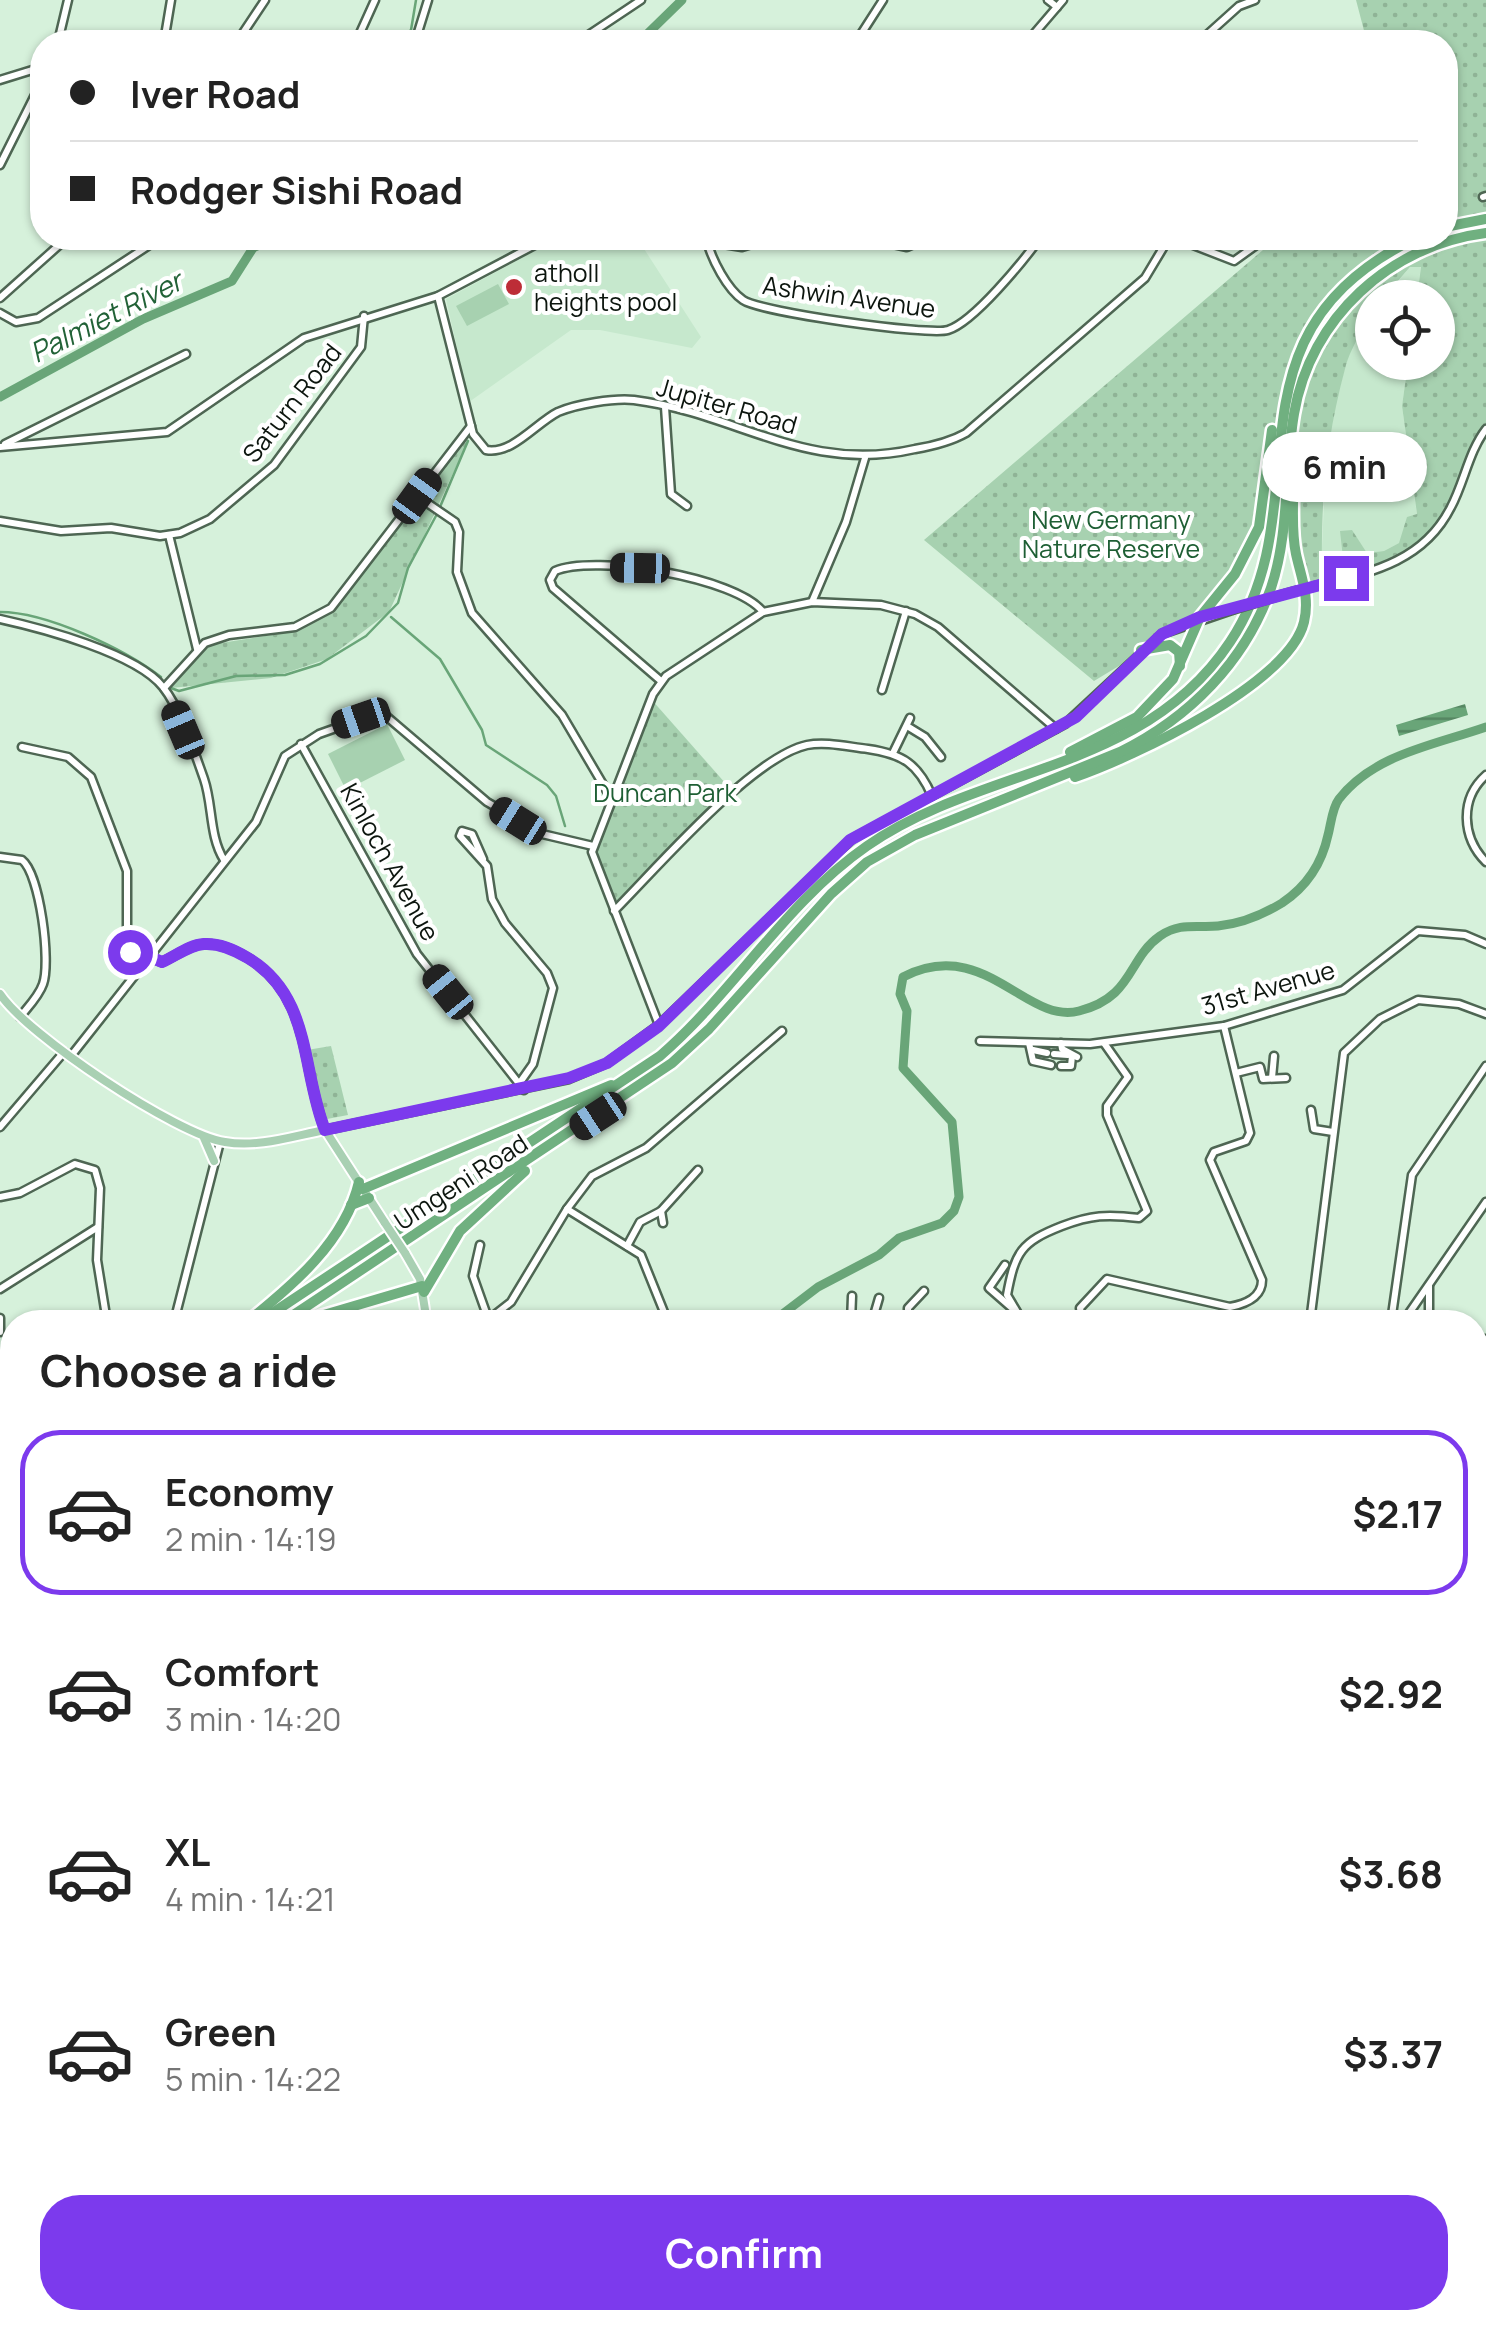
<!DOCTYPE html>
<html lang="en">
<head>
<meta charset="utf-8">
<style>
  body { margin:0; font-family:Manrope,sans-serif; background:#f6f6f6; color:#222; height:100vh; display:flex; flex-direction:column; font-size:38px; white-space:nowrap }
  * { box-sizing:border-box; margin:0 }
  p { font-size:32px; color:#767676 }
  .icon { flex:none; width:55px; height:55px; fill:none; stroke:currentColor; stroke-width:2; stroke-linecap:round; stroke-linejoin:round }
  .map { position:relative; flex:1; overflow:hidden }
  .details { position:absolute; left:0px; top:1310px; width:1488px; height:1020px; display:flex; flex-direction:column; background:#fff; border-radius:40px 40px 0 0; box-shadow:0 2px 8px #0004 }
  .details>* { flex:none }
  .banner { position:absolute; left:30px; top:30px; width:1428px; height:220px; border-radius:40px; box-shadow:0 2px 8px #0004; display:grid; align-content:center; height:220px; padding:0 40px; background:#fff }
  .fabs { position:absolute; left:1355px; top:280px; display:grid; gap:20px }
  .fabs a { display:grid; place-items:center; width:100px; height:100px; border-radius:50%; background:#fff; box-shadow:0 2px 8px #0004; font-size:50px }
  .end { position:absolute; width:45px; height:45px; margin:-22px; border:12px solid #7c3aed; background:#fff; box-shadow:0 0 0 5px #fff }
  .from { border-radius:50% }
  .bubble { position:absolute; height:70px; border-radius:35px; background:#fff; box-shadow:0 2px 8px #0004; font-size:32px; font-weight:700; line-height:70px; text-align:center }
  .car { position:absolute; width:30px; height:60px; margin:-30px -15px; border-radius:12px; box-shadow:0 0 8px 2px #0007; background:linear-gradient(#222 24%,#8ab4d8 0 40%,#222 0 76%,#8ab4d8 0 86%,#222 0) }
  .banner b { display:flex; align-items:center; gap:35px; height:95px; font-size:38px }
  .banner b+b { border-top:2px solid #e0e0e0 }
  .banner i { width:25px; height:25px; background:#222 }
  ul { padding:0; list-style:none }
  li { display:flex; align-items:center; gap:30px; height:165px; margin:0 20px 15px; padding:0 20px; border:5px solid transparent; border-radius:40px }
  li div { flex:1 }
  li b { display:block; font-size:38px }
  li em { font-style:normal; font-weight:700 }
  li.active { border-color:#7c3aed }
  li>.icon { width:90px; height:90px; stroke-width:1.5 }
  h2 { padding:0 40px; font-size:45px; line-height:120px }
  .action { display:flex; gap:20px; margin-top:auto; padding:20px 40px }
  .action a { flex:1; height:115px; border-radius:40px; background:#7c3aed; color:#fff; font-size:40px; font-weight:700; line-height:115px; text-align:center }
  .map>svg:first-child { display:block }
  .built { fill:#c6e8cd }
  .green { fill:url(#green-dots); fill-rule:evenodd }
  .pitch { fill:#a7d1b0 }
  .water { fill:url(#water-rules) }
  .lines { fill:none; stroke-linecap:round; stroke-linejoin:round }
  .stream { stroke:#69a578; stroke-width:2.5 }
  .river { stroke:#69a578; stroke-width:9 }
  .minor-casing { stroke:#4e6653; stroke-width:11 }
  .major-casing { stroke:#fff; stroke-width:12 }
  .highway-casing { stroke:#fff; stroke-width:15 }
  .minor { stroke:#fff; stroke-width:6 }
  .major { stroke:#a9d0b3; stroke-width:8 }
  .highway { stroke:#70b080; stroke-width:10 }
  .minor-bridge-casing { stroke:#4e6653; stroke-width:11; stroke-linecap:butt }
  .major-bridge-casing { stroke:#fff; stroke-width:12; stroke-linecap:butt }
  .minor-bridge { stroke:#fff; stroke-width:6 }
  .major-bridge { stroke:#a9d0b3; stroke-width:8 }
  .route { stroke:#7c3aed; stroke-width:12 }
  .poi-dot { fill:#bd2d37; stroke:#fff; stroke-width:4 }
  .labels { text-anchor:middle; stroke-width:8; stroke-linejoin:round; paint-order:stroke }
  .poi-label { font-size:25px; fill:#0c150e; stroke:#fff; text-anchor:start }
  .street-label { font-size:25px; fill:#0c150e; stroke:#fff }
  .park-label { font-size:25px; fill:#1e5f34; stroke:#fff }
  .water-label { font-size:28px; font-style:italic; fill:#226237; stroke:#fff }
</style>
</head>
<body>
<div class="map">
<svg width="1486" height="2330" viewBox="0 0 1486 2330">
  <defs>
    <pattern id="green-dots" width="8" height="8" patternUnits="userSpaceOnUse" patternTransform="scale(2.5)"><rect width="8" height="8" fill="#a7d1b0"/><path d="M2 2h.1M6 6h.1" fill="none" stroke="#8fb396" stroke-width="1.8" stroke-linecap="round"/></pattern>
    <pattern id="water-rules" width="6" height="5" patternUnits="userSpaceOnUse" patternTransform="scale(2.5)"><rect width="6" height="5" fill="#69a578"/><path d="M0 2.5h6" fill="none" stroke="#558561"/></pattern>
  </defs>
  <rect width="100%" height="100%" fill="#d6f1db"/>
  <g class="built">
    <path d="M559,238h78l64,99 -9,11 -92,-18h-29l-102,72 -23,-103z"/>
    <path d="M1421,266l-4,31 -33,1 26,-31z"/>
    <path d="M1372,312v50l36,1 -6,43 15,109 -18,28 -15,8 -17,2 -15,-22h-11l3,36 -23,3 6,-133 25,-96z"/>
  </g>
  <g class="green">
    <path d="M1356,0h130v214l-41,6v-178h-78z"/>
    <path d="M1486,234v194l-41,90 -41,40 -98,30 -12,-50 3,-141 -45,147 -52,73 -106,64 -170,-141 353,-302h139l-89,68 -25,75 50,-81 68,-48zM1410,267h11l-4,30 21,1v64l-30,1 -6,43 15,108 -10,3 -8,26 -15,8 -17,2 -15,-23 -12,1 4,36 -22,3c-1,-73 4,-130 23,-201 6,-26 27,-48 27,-71l12,-1z"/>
    <path d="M466,431l2,10 -79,171 -62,47 -56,19 -100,10 37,-43 83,-13 46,-24z"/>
    <path d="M651,699l83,94 -120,118 -21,-65z"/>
    <path d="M331,1046l17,69 -21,4 -8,-14 -12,-55z"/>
  </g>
  <g class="pitch">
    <path d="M498,284l11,20 -42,22 -11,-20z"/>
    <path d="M387,724l18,36 -59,30 -18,-36z"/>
  </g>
  <path class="water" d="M1465,704l3,11 -69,21 -3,-11z"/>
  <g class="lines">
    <g class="stream">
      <path d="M399,42l12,-12 5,-30"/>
      <path d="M440,507l28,-66"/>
      <path d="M0,612c47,0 124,37 161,65"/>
      <path d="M391,617l49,42 42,71 4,15 61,40 9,11 9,30"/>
      <path d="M171,688l8,3 57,-15 49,-1 35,-11 46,-28 32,-33 10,-35 29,-54"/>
      <path d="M1475,1564l2,18 9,13"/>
      <path d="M1475,1787l11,-3"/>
      <path d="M704,2330l15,-12"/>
    </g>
    <g class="river">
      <path d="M639,42l43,-42"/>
      <path d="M299,238h27"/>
      <path d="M0,397l143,-78 89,-38 21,-33 21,-10"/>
      <path d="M772,1322l46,-35 61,-32 20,-17 43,-15 12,-12 5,-14 -7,-75 -49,-54 4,-57 -7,-17 3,-17c81,-42 123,48 176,34 55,-14 48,-52 81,-75 20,-14 37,-8 58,-10 22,-2 46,-12 64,-23 24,-16 40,-40 46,-68 3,-11 4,-27 11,-36 35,-45 96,-54 147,-72"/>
      <path d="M490,2330l2,-12"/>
    </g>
    <defs>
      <g id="minor">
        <path d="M1048,0l9,7"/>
        <path d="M58,42l10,-42"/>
        <path d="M164,42l7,-42"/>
        <path d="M237,42l28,-42"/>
        <path d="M356,42l19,-42"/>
        <path d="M415,42l13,-42"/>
        <path d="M578,42l63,-42"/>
        <path d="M856,42l27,-42"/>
        <path d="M1027,42l36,-42"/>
        <path d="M1199,42l40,-36 16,-6"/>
        <path d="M0,80l42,-13"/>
        <path d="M0,165l42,-84"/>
        <path d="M1483,197l3,-1"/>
        <path d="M686,238l56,9 29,-9"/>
        <path d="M865,238l42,9 21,-9"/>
        <path d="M1175,238l59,23 32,-23"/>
        <path d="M707,241c5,19 20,48 36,59 17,12 186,36 205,30 26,-8 76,-70 92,-92"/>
        <path d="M438,296l35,138 13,16c26,5 50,-27 72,-38 19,-8 55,-14 76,-12 103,13 171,74 281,49 18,-3 35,-7 51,-16l179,-155 24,-40"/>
        <path d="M0,298l67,-60"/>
        <path d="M0,313l16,9 22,-4 122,-80"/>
        <path d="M665,407l6,87 16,12"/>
        <path d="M5,444l181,-90"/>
        <path d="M0,447l167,-15 137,-94 134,-42 110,-58"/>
        <path d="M417,496l38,26 4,10 -2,40 15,41 90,102 49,83"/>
        <path d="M0,521l61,10 50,-3 49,8 20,-3 30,-14 64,-54 87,-118 3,-31"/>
        <path d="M169,535l28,114"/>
        <path d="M1285,594c63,-19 133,-21 166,-87 13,-24 18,-56 35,-78"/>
        <path d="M812,602l34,-80 19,-64"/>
        <path d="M0,619c41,9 136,34 163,68 18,23 31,64 41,92 9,26 5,57 20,81"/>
        <path d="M661,681l-108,-93 -3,-8 5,-9c40,-17 181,6 208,41"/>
        <path d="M164,688l41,-45 24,-8 66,-8 36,-19 140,-182"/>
        <path d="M882,690l24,-79"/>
        <path d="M907,726l18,11 16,20"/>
        <path d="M301,744l116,210 107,136"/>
        <path d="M22,747l46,10 23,20 36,94v74l16,17"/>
        <path d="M893,753l17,-35"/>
        <path d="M1486,775c-27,24 -24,63 0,87"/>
        <path d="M0,857l22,3c18,14 29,102 21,124 -4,12 -15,23 -23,33"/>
        <path d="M483,859l-11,-25 -10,-3 -2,5 27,30 5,33 13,24 42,50 6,15 -20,76 -12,17"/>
        <path d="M614,911c42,-42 138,-154 193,-166 19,-4 42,2 61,4 35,5 50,15 64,47"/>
        <path d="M148,957l14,5c14,-6 27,-17 42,-18 16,-1 31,6 44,14 64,39 53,112 77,172l244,-51 38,-16 52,-38 193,-186 213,-115 97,-90 70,-24"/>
        <path d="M659,1025l-67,-173 61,-158 13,-18 97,-64 49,-10 69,3 34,9 23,13 118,102"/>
        <path d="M980,1041l110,3 134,-18 119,-36 75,-59 47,4 21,9"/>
        <path d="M1029,1043l4,18 18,4"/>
        <path d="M1061,1043l1,6 15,8"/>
        <path d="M1033,1050l14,3"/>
        <path d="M1054,1054l14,1"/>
        <path d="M71,1056l185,-234 29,-66 34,-22 48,-17 19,-1 101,86 55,32 51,12"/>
        <path d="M1061,1066h10l1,-10"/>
        <path d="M1236,1073l24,-6 3,12 23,-1"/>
        <path d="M1272,1078l2,-22"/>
        <path d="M1311,1110l3,19 19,3"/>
        <path d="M0,1127l64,-75"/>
        <path d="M0,1197l20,-4 55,-29 20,6 5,18 -3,72 10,62"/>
        <path d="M567,1209l25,-33 54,-28 136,-117"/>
        <path d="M661,1211l2,12"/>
        <path d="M480,1245l-7,31 16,45"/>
        <path d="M627,1246l13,-24 21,-11 37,-41"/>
        <path d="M1005,1265l-16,23 24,21"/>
        <path d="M0,1289l98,-62"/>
        <path d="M0,1318v14"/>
        <path d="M935,1318l1,4"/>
        <path d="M488,1320l23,-18 56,-93 74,46 27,67"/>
        <path d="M174,1322l46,-180"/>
        <path d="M851,1322l1,-26"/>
        <path d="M872,1322l7,-24"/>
        <path d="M908,1322v-14l16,-17"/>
        <path d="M1023,1322l-16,-27c8,-43 14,-53 55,-69 29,-11 45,-12 77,-8l8,-7 -40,-96v-9l21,-29 -24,-34"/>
        <path d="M1082,1322l-2,-14 27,-29 123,28c15,-3 32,-9 32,-27l-52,-120 4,-8 32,-11 4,-8 -26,-107"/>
        <path d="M1310,1322l34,-269 36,-34 38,-19 41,4 27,10"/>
        <path d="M1391,1322l21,-147 74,-109"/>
        <path d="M1403,1322l83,-120"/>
        <path d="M1429,1322v-36"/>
        <path d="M1475,1355l11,-16"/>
        <path d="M0,1428h12"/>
        <path d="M0,1493l12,-2"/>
        <path d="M1475,1501l11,4"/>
        <path d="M0,1562l12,-3"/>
        <path d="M1486,1633v47"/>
        <path d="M1475,1724l11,-25"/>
        <path d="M0,1756l12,1"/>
        <path d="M7,1918l5,-5"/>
        <path d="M1475,1947l11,-17"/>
        <path d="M0,2059l12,-3"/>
        <path d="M1230,2318l5,12"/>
        <path d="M1342,2318l2,12"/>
        <path d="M953,2330l6,-12"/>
      </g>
      <g id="major">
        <path d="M0,994c27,41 177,141 225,148 33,6 68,-6 100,-12l60,93"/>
        <path d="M204,1138l10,23"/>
        <path d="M405,1253l15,26 7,43"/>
        <path d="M0,2249l12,-150"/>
      </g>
      <g id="highway">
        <path d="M1445,227l41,-8"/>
        <path d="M1141,650l29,-5 9,7 1,14"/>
        <path d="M1070,752l67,-35 36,-38 27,-62 35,-43 24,-47 13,-97"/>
        <path d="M1075,777c58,-20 214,-93 229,-155 6,-25 -3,-45 -8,-68 -4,-18 -3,-36 -3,-54"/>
        <path d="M363,1189l248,-104"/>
        <path d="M351,1205l18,-7"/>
        <path d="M424,1292l36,-61 65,-60"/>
        <path d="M247,1322c45,-36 98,-80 112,-140"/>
        <path d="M259,1322l401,-266c74,-64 126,-154 207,-210 116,-81 276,-73 363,-204 95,-143 -17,-305 186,-404"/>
        <path d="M283,1322l389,-259 37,-34 122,-135 36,-32 48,-27 205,-83c69,-34 125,-90 151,-164 19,-57 13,-116 23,-174 16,-96 96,-169 192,-181"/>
        <path d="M300,1322l122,-36"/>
        <path d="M0,1448h12"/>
        <path d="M0,1462l12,-1"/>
      </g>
    </defs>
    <use href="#minor" class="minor-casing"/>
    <use href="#major" class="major-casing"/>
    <use href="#highway" class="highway-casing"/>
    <use href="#minor" class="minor"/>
    <use href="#major" class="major"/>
    <use href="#highway" class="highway"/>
    <defs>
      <path id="minor-bridge" d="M1232,610l53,-16"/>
      <path id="major-bridge" d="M385,1223l20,30"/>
    </defs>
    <use href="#minor-bridge" class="minor-bridge-casing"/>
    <use href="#major-bridge" class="major-bridge-casing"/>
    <use href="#minor-bridge" class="minor-bridge"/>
    <use href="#major-bridge" class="major-bridge"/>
  </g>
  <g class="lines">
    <path class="route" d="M130,952l13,10 5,-6 14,6c14,-6 27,-17 42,-18 16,-1 31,6 44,14 64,38 53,112 77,172l244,-52 38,-15 52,-37 191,-186 226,-123 86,-83 38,-17 146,-39"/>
  </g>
  <circle class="poi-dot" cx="514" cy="287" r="10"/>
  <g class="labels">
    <g class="poi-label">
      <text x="534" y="282">atholl<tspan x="534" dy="29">heights pool</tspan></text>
    </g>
    <g class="street-label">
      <text transform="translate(849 297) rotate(8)" y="9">Ashwin Avenue</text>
      <text transform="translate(292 403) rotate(-52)" y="9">Saturn Road</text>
      <text transform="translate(727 406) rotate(16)" y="9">Jupiter Road</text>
      <text transform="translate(390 862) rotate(61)" y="9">Kinloch Avenue</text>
      <text transform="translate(1268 988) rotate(-16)" y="9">31st Avenue</text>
      <text transform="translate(461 1182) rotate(-33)" y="9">Umgeni Road</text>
    </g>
    <g class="park-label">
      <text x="1111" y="529">New Germany<tspan x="1111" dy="29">Nature Reserve</tspan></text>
      <text x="665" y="802">Duncan Park</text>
    </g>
    <g class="water-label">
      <text transform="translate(106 317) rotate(-27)" y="10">Palmiet River</text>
    </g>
  </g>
</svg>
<div class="fabs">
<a><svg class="icon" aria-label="locate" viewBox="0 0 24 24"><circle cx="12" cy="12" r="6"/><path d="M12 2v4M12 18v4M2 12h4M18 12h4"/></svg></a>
</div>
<i class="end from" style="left:130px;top:952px"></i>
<i class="end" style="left:1346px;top:578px"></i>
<div class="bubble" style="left:1262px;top:432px;width:165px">6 min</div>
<i class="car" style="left:417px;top:496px;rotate:36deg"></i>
<i class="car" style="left:640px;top:568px;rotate:271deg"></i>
<i class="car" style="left:361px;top:718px;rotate:251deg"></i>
<i class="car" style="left:183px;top:730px;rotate:337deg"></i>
<i class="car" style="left:518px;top:821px;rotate:302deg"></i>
<i class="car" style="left:448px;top:992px;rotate:321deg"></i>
<i class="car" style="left:598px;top:1116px;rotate:237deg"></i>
<div class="banner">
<b><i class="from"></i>Iver Road</b>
<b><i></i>Rodger Sishi Road</b>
</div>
<section class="details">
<h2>Choose a ride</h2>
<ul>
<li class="active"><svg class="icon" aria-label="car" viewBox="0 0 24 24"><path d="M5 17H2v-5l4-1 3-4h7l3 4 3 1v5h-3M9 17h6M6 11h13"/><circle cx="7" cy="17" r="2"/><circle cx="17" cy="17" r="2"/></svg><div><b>Economy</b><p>2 min · 14:19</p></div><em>$2.17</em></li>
<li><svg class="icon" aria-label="car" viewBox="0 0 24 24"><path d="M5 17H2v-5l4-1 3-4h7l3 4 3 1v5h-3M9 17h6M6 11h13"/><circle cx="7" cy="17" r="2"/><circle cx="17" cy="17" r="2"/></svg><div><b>Comfort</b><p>3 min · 14:20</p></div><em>$2.92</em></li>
<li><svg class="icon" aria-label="car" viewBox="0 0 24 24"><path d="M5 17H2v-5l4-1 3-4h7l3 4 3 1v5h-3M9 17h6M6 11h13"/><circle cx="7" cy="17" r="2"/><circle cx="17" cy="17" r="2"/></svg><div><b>XL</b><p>4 min · 14:21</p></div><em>$3.68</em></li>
<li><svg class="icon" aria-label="car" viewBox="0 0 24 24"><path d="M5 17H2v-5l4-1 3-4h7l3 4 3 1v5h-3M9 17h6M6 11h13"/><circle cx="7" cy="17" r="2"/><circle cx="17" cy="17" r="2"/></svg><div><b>Green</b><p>5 min · 14:22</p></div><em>$3.37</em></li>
</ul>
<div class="action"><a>Confirm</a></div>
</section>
</div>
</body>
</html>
